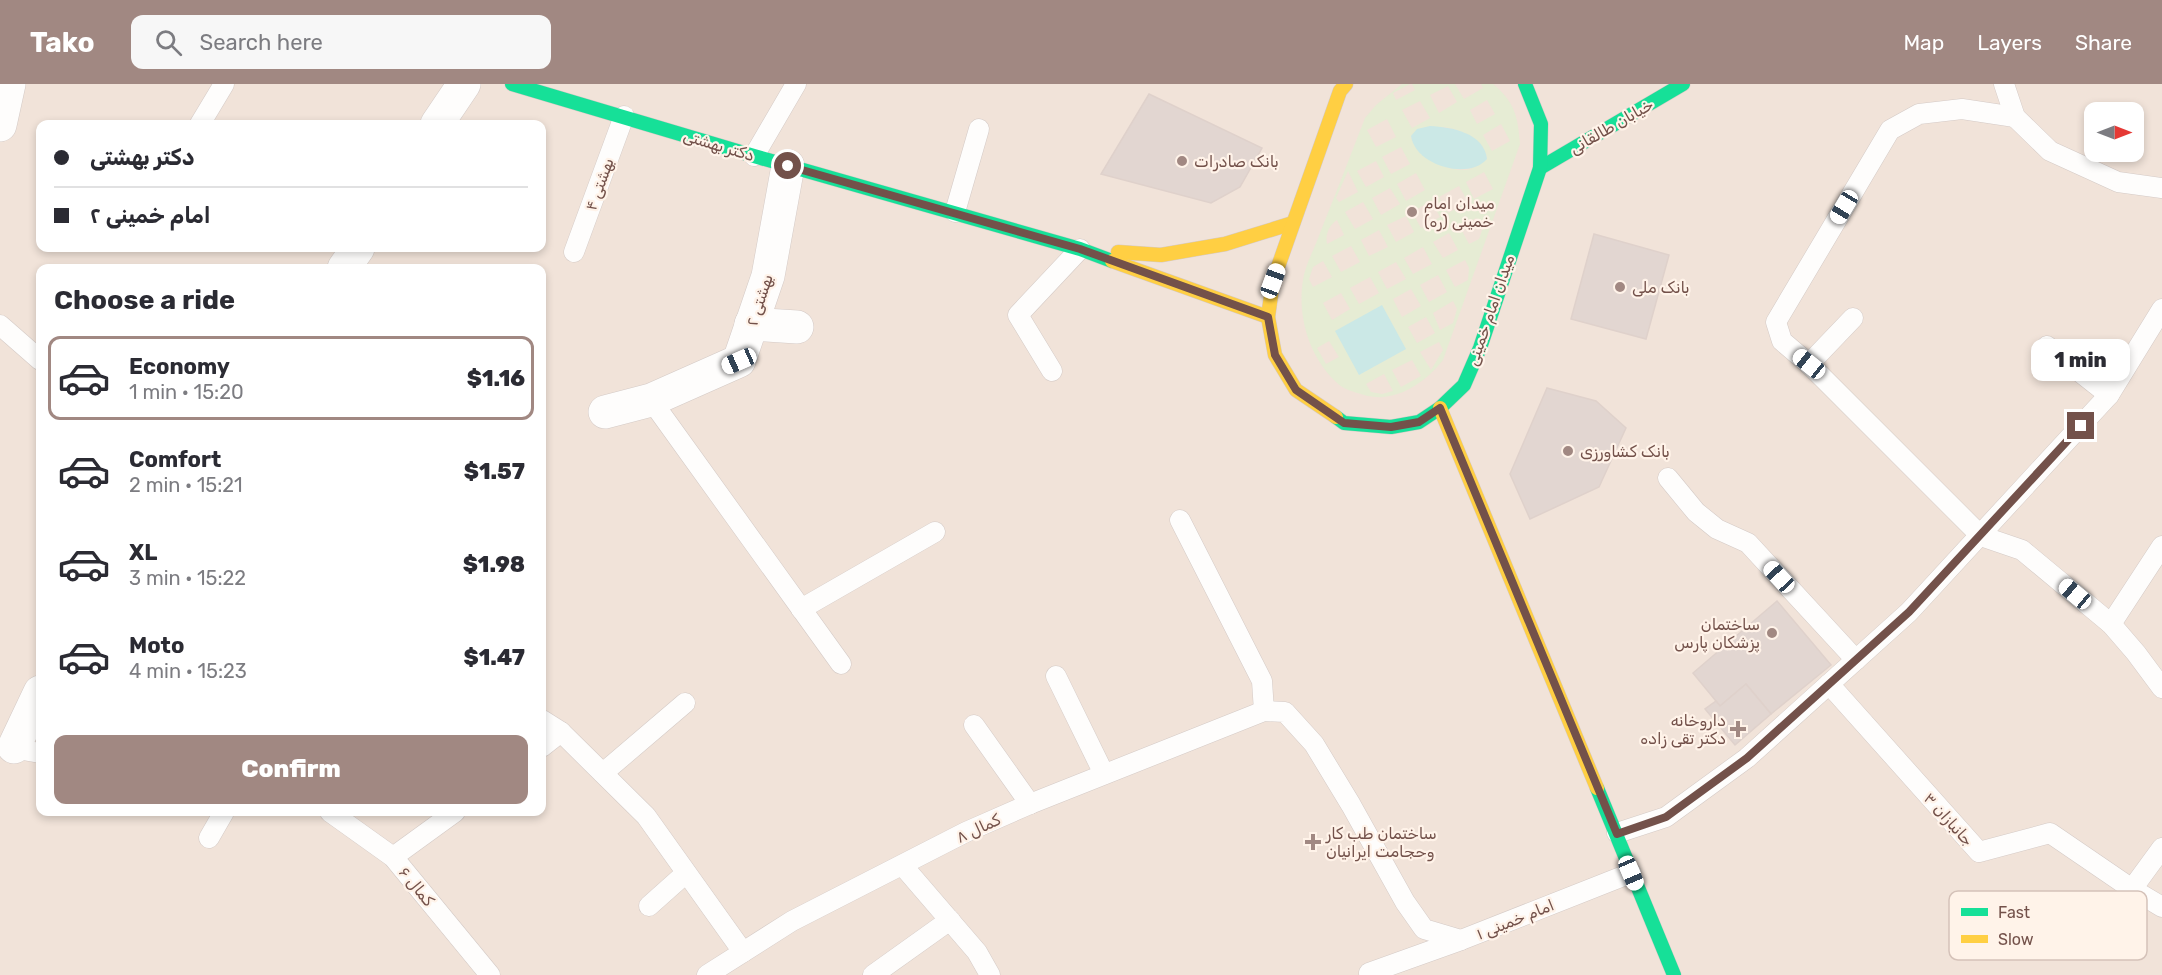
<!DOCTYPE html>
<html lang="en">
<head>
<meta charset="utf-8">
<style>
  body { margin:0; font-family:Rubik,Vazirmatn,sans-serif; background:#f7f7f7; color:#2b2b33; height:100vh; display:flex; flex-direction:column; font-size:22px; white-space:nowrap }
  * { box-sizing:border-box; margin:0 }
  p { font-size:20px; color:#7c7c81 }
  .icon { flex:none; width:33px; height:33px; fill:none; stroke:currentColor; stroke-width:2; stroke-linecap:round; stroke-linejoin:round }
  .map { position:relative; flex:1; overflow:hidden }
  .details { position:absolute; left:36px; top:180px; width:510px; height:552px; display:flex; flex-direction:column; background:#fff; border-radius:12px; box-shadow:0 3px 9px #0003 }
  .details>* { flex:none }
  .guide { position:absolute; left:36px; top:36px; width:510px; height:132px; border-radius:12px; box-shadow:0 3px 9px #0003; display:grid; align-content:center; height:132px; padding:0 18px; background:#fff }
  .needle { width:39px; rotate:90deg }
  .buttons { position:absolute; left:2084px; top:18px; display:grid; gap:12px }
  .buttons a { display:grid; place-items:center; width:60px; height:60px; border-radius:12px; background:#fff; box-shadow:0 3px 9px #0003; font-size:30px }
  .end { position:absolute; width:27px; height:27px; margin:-14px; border:8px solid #73514a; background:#fff; box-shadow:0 0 0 3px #fff }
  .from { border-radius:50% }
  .bubble { position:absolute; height:42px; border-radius:12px; background:#fff; box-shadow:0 3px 9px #0003; font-size:20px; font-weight:800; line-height:42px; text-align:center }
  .car { position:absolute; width:18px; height:36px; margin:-18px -9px; border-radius:8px; box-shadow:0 0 4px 2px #0007; background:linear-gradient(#fff 24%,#345 0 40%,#fff 0 76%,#345 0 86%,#fff 0) }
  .guide b { display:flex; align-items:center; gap:21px; height:57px; font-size:22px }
  .guide b+b { border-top:2px solid #e1e1e2 }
  .guide i { width:15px; height:15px; background:#2b2b33 }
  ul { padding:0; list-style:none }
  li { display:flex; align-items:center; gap:18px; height:84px; margin:0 12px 9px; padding:0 6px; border:3px solid transparent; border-radius:12px }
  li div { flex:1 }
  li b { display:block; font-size:22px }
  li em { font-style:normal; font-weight:800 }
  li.active { border-color:#a18882 }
  li>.icon { width:54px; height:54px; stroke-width:1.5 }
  h2 { padding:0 18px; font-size:27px; line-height:72px }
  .action { display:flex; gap:12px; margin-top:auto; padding:12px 18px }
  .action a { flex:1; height:69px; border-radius:12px; background:#a18882; color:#fff; font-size:24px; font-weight:800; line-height:69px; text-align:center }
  header { display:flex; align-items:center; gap:36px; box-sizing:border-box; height:84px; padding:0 30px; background:#a18882; color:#fff }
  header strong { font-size:28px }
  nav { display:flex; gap:33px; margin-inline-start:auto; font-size:21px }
  .search { width:420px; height:54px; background:#f7f7f7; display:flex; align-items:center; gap:15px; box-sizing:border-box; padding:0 21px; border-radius:12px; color:#7c7c81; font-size:22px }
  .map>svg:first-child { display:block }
  .residential { fill:#f1e3d9; fill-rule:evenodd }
  .green { fill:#e6ecd4; fill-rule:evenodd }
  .water { fill:#cbe8e6 }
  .building { fill:#e2d6d1; stroke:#dfd1cb; stroke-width:1.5 }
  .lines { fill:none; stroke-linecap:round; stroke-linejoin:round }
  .lane-casing { stroke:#d4cac6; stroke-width:21 }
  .street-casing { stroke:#d4cac6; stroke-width:34 }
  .fast-casing { stroke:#d5cac6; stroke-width:15 }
  .slow-casing { stroke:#d5cac6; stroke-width:15 }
  .lane { stroke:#fefdfc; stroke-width:20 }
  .street { stroke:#fefdfc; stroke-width:33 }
  .fast { stroke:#16e098; stroke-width:14 }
  .slow { stroke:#ffcf43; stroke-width:14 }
  .route { stroke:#73514a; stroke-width:8 }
  .poi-dot { fill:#a18882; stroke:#fff3e9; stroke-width:2 }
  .labels { text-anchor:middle; stroke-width:4.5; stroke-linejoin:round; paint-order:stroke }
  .street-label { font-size:16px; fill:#73514a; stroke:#fff3e9 }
  .poi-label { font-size:16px; fill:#73514a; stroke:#fff3e9; text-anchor:start }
  .key { fill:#fff3e9; stroke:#d5c2b9; stroke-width:1.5 }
  .key-label { font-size:16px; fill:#73514a }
</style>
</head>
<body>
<header>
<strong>Tako</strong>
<div class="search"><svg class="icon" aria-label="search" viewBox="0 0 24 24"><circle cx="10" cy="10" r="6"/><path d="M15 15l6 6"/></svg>Search here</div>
<nav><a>Map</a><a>Layers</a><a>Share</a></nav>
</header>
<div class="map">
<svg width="2162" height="891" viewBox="0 0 2162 891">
  <rect width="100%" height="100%" fill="#f6efe9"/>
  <path class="residential" d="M0,0h2162v891h-2162zM2094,28h39v40h-39zM40,40h502v124h-502zM40,184h502v544h-502z"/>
  <path class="green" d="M1402,0h8l-17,9 3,7 19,-10 -3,-6h43l9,15 19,-11 -2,-4h12c22,18 25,33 27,60l-77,216c-18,23 -48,44 -79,35 -10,-3 -22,-6 -29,-14 -26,-25 -38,-65 -32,-101 2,-15 12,-32 17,-47 15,-38 30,-76 45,-115l11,-13zM1448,2l9,16 -18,11 -9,-18zM1487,16l8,14 -18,10 -7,-14zM1420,17l10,17 -18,10 -10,-18zM1387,35l9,18 -20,10 -9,-17zM1501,40l9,17 -18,10 -9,-16zM1444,43c18,3 40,12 43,32 -5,3 -12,8 -17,10 -20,5 -56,-13 -59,-33zM1401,63l9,17 -19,10 -9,-17zM1376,77l8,16 -18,10 -9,-16zM1348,87l10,21 -19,10 -3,-4zM1484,88l9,17 -19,10 -8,-17zM1416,89l9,17 -19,11 -9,-17zM1459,102l9,16 -20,11 -9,-16zM1390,104l10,16 -19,11 -9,-17zM1431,117l9,16 -19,11 -9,-16zM1363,118l10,17 -18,10 -10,-17zM1406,132l8,16 -18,10 -9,-17zM1476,134l8,7 -5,14 -10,5 -9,-17zM1337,136l7,15 -17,9c-2,-9 2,-19 10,-24zM1379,146l9,17 -19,9 -8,-16zM1449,149l9,17 -15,8 -10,-16zM1351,162l9,16 -19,10 -9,-16zM1423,163l9,17 -19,10 -9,-16zM1465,176l4,8 -1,12 -13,7 -9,-17zM1323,177l9,16 -19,10 -4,-8 4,-12zM1396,178l10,17 -19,10 -9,-17zM1438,191l9,17 -18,10 -9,-17zM1370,193l9,16 -20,11 -9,-16zM1411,205l10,17 -19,11 -9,-18zM1341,209l9,16 -18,11 -9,-17zM1453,217l4,8 -4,14 -13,7 -7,-17zM1426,233l9,16 -18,10 -9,-16zM1329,257l10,16 -13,7 -9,-16zM1439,258l4,8 -12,20 -11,-18zM1412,276l9,16 -20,11 -9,-17zM1384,290l9,17 -11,3 -11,-2 -5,-8z"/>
  <g class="water">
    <path d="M1430,42c22,1 54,7 57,33 -19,22 -72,6 -76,-23l6,-7z"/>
    <path d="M1382,221l24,44 -47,26 -24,-44z"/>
  </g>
  <g class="building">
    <path d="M1149,10l113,54 -22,39 -29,16 -110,-29z"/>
    <path d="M1594,150l75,21 -23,84 -75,-20z"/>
    <path d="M1547,304l49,13 30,27 -27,59 -69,32 -20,-45z"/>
    <path d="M1777,517l54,64 -60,49 -25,-30 -26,22 -27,-33z"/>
    <path d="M1746,600l25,30 -36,31 -30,-36 11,-8 4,5z"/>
  </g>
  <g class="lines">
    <defs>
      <g id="lane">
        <path d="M2004,0l11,33 35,34 68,31 44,6"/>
        <path d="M2015,33l-53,-8 -43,5 -29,16 -114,192 6,19 27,23 172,172 41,14 89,74 25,29 26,35"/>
        <path d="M200,40l24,-40"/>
        <path d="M754,72l42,-72"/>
        <path d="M955,128l24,-83"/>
        <path d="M574,168l50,-136"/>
        <path d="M0,241l40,35"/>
        <path d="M2047,262l62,49"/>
        <path d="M1809,280l44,-46"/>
        <path d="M1052,287l-34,-56 62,-66"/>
        <path d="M651,316l190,264"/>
        <path d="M1668,394l28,34 21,17 31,14 108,117"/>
        <path d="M1180,436l82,161 2,30"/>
        <path d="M801,525l134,-77"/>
        <path d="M2111,540l51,-78"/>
        <path d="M1056,592l48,98"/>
        <path d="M1829,600l150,168 71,-19 82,56 30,18"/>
        <path d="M542,636l19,12 85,84 97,136"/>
        <path d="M974,641l56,79"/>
        <path d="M6,663l34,6"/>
        <path d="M542,663l19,-15"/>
        <path d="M603,689l82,-70"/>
        <path d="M330,728l63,45 97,118"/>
        <path d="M1617,749l49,-16 81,-59 162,-146 200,-217 53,-86"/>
        <path d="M209,754l15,-26"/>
        <path d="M393,773l62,-45"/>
        <path d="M903,782l74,86 13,23"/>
        <path d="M2132,805l30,-41"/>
        <path d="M649,822l37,-33"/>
        <path d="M1369,889l92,-33"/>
        <path d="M707,891l85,-54 174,-89 64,-28 234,-93 21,1 29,32 37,61 54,97 19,27 37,11 170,-67"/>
        <path d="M873,891l77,-55"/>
      </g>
      <g id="street">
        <path d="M437,40l27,-40"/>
        <path d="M0,41l9,-41"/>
        <path d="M344,184l14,-20"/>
        <path d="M751,240l46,3"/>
        <path d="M605,328l46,-12 88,-39 29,-85 20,-110"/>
        <path d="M14,663l26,-55"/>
      </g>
      <g id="fast">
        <path d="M512,0l242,72 326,93 32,12"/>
        <path d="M1540,84l143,-84"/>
        <path d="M1336,333l8,6 47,4 28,-5 21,-14 24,-23 16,-37 60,-180 1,-44 -16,-40"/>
        <path d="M1597,704l77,187"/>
      </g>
      <g id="slow">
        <path d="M1118,168l43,3 64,-11 68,-21"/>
        <path d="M1112,177l156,56"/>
        <path d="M1440,324l157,380"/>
        <path d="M1336,333l-40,-27 -21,-35 -7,-38 5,-36 67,-190 6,-7"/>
      </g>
    </defs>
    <use href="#lane" class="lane-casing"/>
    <use href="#street" class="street-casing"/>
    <use href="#fast" class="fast-casing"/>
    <use href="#slow" class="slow-casing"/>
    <use href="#lane" class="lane"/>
    <use href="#street" class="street"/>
    <use href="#fast" class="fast"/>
    <use href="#slow" class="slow"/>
  </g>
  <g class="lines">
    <path class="route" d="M788,82l292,83 188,68 7,38 21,35 48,33 47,4 28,-5 21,-14 177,426 49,-17 81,-59 162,-146 172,-186"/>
  </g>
  <g class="poi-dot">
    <circle cx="1182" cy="77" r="6"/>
    <circle cx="1412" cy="128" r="6"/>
    <circle cx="1620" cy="203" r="6"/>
    <circle cx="1568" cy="367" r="6"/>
    <circle cx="1772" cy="549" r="6"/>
    <path d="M1735 636h6v6h6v6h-6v6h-6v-6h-6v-6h6z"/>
    <path d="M1310 749h6v6h6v6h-6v6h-6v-6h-6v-6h6z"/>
  </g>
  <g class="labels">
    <g class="street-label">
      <text transform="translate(1611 42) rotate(-30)" y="6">خیابان طالقانی</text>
      <text transform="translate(719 61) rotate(17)" y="6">دکتر بهشتی</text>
      <text transform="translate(599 100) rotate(-70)" y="6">بهشتی ۴</text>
      <text transform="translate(759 216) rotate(-72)" y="6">بهشتی ۲</text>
      <text transform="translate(1490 226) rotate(-71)" y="6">میدان امام خمینی</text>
      <text transform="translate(1949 735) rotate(48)" y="6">جانبازان ۳</text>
      <text transform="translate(978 744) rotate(-25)" y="6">کمال ۸</text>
      <text transform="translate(417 802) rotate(51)" y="6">کمال ۶</text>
      <text transform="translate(1515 835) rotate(-22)" y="6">امام خمینی ۱</text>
    </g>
    <g class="poi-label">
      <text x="1194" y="83">بانک صادرات</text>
      <text x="1424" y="125">میدان امام<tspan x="1424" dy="18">خمینی (ره)</tspan></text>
      <text x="1632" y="209">بانک ملی</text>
      <text x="1580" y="373">بانک کشاورزی</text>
      <text x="1760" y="546" text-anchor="end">ساختمان<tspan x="1760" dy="18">پزشکان پارس</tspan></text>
      <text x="1726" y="642" text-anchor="end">داروخانه<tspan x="1726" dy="18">دکتر تقی زاده</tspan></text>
      <text x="1326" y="755">ساختمان طب کار<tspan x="1326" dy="18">و‌حجامت ایرانیان</tspan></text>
    </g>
  </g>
  <rect x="1949" y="807" width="198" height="69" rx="9" class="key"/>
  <rect x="1961" y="824" width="27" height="8" fill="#16e098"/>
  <rect x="1961" y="851" width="27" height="8" fill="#ffcf43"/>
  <g class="key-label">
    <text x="1998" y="834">Fast</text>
    <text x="1998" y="861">Slow</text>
  </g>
</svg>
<div class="buttons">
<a><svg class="needle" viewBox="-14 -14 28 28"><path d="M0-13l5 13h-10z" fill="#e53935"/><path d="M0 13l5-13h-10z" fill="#7c7c81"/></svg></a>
</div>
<i class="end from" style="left:788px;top:82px"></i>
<i class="end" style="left:2081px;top:342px"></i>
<div class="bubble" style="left:2031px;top:255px;width:99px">1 min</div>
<i class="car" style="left:1844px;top:123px;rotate:211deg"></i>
<i class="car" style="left:1273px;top:197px;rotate:20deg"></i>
<i class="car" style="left:739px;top:277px;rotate:246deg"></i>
<i class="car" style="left:1809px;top:280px;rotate:309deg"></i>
<i class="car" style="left:1779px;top:493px;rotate:317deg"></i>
<i class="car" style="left:2075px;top:510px;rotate:310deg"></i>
<i class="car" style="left:1631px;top:789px;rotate:157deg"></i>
<div class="guide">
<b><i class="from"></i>دکتر بهشتی</b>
<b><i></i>امام خمینی ۲</b>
</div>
<section class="details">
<h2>Choose a ride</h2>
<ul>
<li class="active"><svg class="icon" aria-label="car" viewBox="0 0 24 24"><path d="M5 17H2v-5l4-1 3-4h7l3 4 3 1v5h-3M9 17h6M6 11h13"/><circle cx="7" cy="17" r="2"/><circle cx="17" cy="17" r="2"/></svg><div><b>Economy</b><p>1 min · 15:20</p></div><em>$1.16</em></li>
<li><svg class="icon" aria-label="car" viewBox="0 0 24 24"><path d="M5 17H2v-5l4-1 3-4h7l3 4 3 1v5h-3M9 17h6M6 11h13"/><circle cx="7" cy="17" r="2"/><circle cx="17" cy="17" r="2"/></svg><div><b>Comfort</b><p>2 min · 15:21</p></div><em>$1.57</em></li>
<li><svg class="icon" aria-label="car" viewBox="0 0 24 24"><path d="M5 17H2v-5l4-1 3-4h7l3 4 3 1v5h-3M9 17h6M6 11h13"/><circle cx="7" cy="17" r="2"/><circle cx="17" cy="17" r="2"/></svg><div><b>XL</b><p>3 min · 15:22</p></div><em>$1.98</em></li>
<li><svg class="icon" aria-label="car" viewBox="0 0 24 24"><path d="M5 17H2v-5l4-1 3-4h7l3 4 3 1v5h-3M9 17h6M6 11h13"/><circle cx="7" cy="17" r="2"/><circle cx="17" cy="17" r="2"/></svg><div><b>Moto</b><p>4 min · 15:23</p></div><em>$1.47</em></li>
</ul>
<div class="action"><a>Confirm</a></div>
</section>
</div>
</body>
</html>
